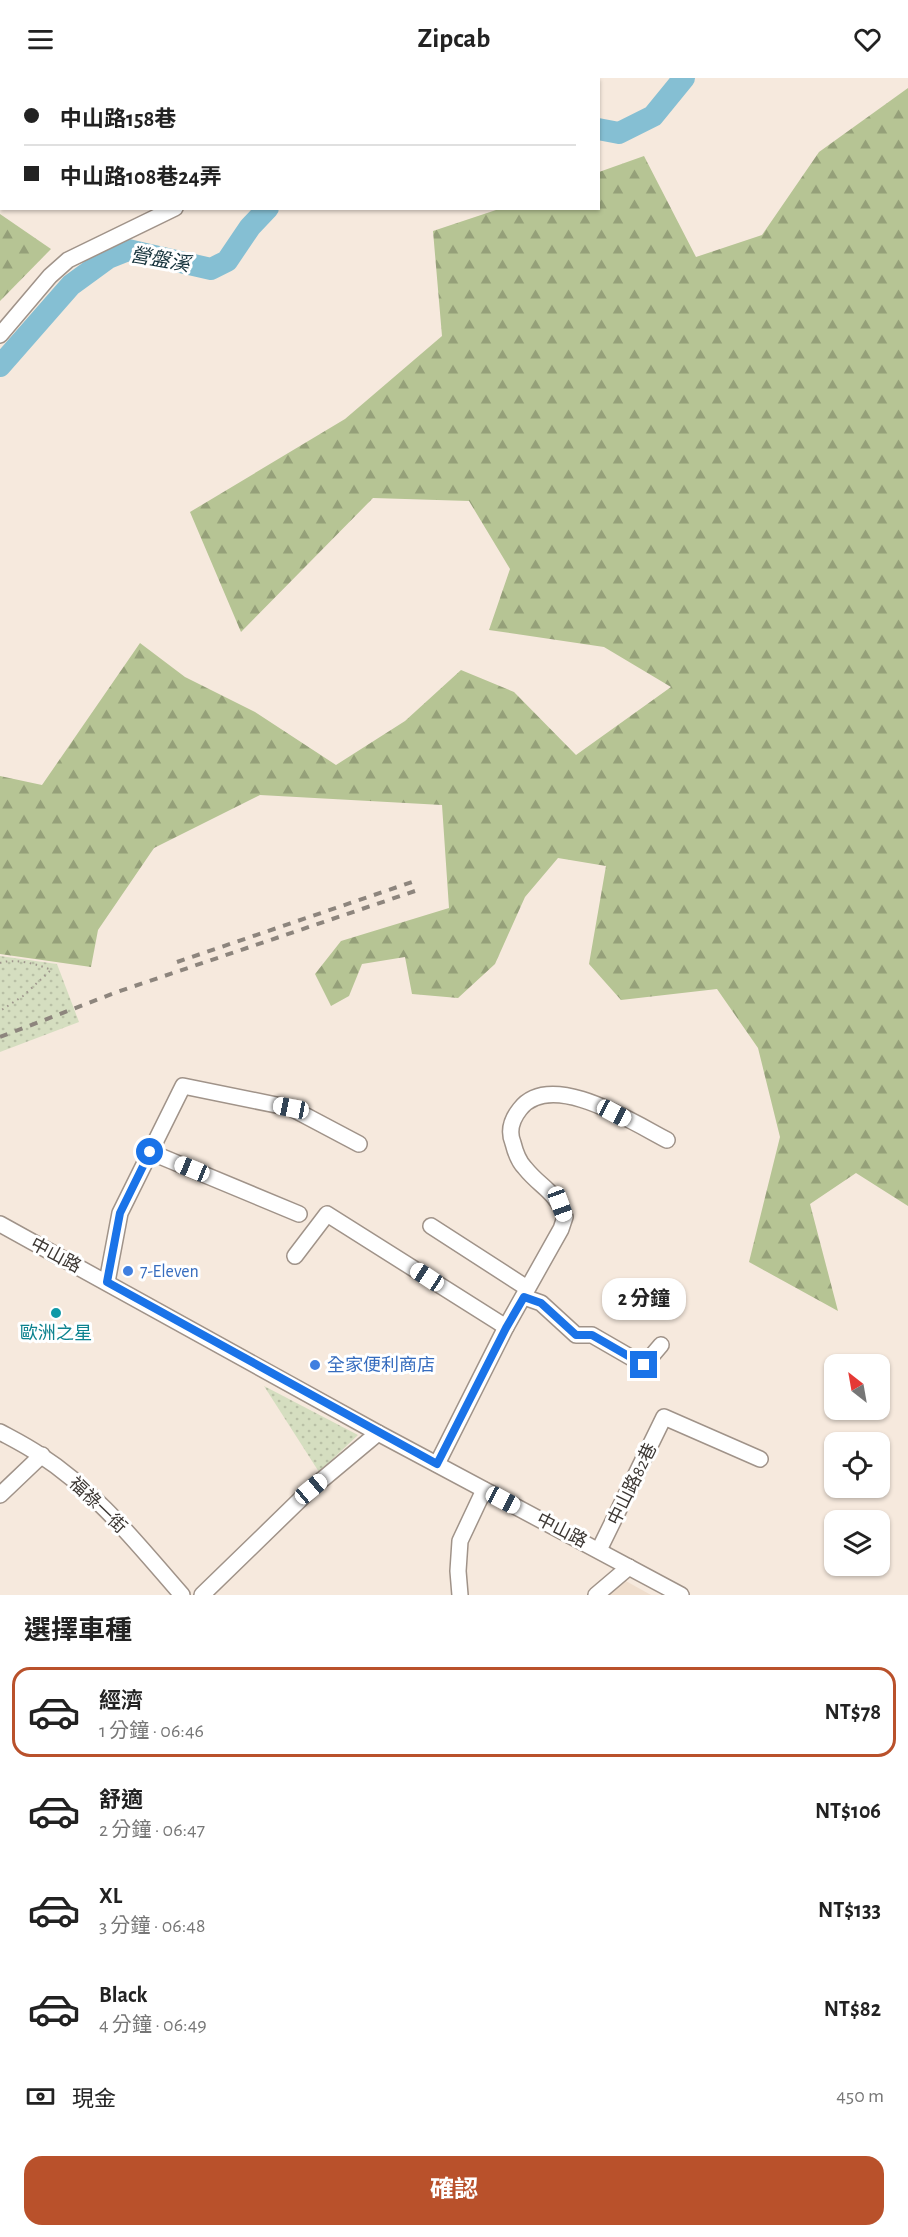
<!DOCTYPE html>
<html lang="zh-TW">
<head>
<meta charset="utf-8">
<style>
  body { margin:0; font-family:"Alegreya Sans","Noto Sans TC",sans-serif; background:#f2f2f2; color:#222; height:100vh; display:flex; flex-direction:column; font-size:22px; white-space:nowrap }
  * { box-sizing:border-box; margin:0 }
  p { font-size:20px; color:#767676 }
  .icon { flex:none; width:33px; height:33px; fill:none; stroke:currentColor; stroke-width:2; stroke-linecap:round; stroke-linejoin:round }
  .map { position:relative; height:1517px; overflow:hidden }
  .drawer { display:flex; flex-direction:column; background:#fff; flex:1 }
  .drawer>* { flex:none }
  .hud { position:absolute; left:0px; top:0px; width:600px; height:132px; box-shadow:0 2px 4px #0004; display:grid; align-content:center; height:132px; padding:0 24px; background:#fff }
  .needle { width:39px; rotate:329deg }
  .buttons { position:absolute; left:824px; top:1276px; display:grid; gap:12px }
  .buttons a { display:grid; place-items:center; width:66px; height:66px; border-radius:12px; background:#fff; box-shadow:0 2px 4px #0004; font-size:30px }
  .end { position:absolute; width:27px; height:27px; margin:-14px; border:8px solid #1a73e8; background:#fff; box-shadow:0 0 0 3px #fff }
  .from { border-radius:50% }
  .bubble { position:absolute; height:42px; border-radius:18px; background:#fff; box-shadow:0 2px 4px #0004; font-size:20px; font-weight:700; line-height:42px; text-align:center }
  .car { position:absolute; width:18px; height:36px; margin:-18px -9px; border-radius:8px; box-shadow:0 0 4px 2px #0007; background:linear-gradient(#fff 24%,#345 0 40%,#fff 0 76%,#345 0 86%,#fff 0) }
  .hud b { display:flex; align-items:center; gap:21px; height:57px; font-size:22px }
  .hud b+b { border-top:2px solid #e0e0e0 }
  .hud i { width:15px; height:15px; background:#222 }
  ul { padding:0; list-style:none }
  li { display:flex; align-items:center; gap:18px; height:90px; margin:0 12px 9px; padding:0 12px; border:3px solid transparent; border-radius:18px }
  li div { flex:1 }
  li b { display:block; font-size:22px }
  li em { font-style:normal; font-weight:700 }
  li.current { border-color:#b9512b }
  li>.icon { width:54px; height:54px; stroke-width:1.5 }
  h2 { padding:0 24px; font-size:27px; line-height:72px }
  .pay { display:flex; align-items:center; gap:15px; height:66px; padding:0 24px; font-size:22px }
  .pay p { margin-inline-start:auto }
  .button { display:flex; gap:12px; margin-top:auto; padding:12px 24px }
  .button a { flex:1; height:69px; border-radius:18px; background:#b9512b; color:#fff; font-size:24px; font-weight:700; line-height:69px; text-align:center }
  header { display:flex; justify-content:space-between; align-items:center; height:78px; padding:0 24px; background:#fff; font-size:27px; font-weight:700 }
  .map>svg:first-child { display:block }
  .built { fill:#efddcc }
  .forest { fill:url(#forest-firs) }
  .park { fill:url(#park-dots) }
  .lines { fill:none; stroke-linecap:round; stroke-linejoin:round }
  .river { stroke:#85bfd3; stroke-width:22 }
  .minor-casing { stroke:#a09389; stroke-width:18 }
  .path { stroke:#9e958c; stroke-width:2; stroke-dasharray:1.5 4.5; stroke-linecap:butt }
  .minor { stroke:#fff; stroke-width:15 }
  .rail { stroke:#8d857d; stroke-width:4; stroke-dasharray:8 8; stroke-linecap:butt }
  .route { stroke:#1a73e8; stroke-width:8 }
  .shop-dot { fill:#3f7fe0; stroke:#fff; stroke-width:2 }
  .culture-dot { fill:#0f9aa8; stroke:#fff; stroke-width:2 }
  .labels { text-anchor:middle; stroke-width:6; stroke-linejoin:round; paint-order:stroke }
  .street-label { font-size:18px; fill:#3c3733; stroke:#fff }
  .shop-label { font-size:18px; fill:#366cbe; stroke:#fff; text-anchor:start }
  .culture-label { font-size:18px; fill:#0d838f; stroke:#fff }
  .water-label { font-size:20px; font-style:italic; fill:#16333c; stroke:#fff }
</style>
</head>
<body>
<header><svg class="icon" aria-label="menu" viewBox="0 0 24 24"><path d="M4 6h16M4 12h16M4 18h16"/></svg>Zipcab<svg class="icon" aria-label="heart" viewBox="0 0 24 24"><path d="M12 20l-8-8c-3-5 5-10 8-4 3-6 11-1 8 4z"/></svg></header>
<div class="map">
<svg width="908" height="1517" viewBox="0 0 908 1517">
  <defs>
    <pattern id="forest-firs" width="22" height="20" patternUnits="userSpaceOnUse" patternTransform="scale(1.5)"><rect width="22" height="20" fill="#b6c494"/><path d="M5 1l3.5 6h-7zM16 11l3.5 6h-7z" fill="#95a079"/></pattern>
    <pattern id="park-dots" width="8" height="8" patternUnits="userSpaceOnUse" patternTransform="scale(1.5)"><rect width="8" height="8" fill="#d5dec0"/><path d="M2 2h.1M6 6h.1" fill="none" stroke="#b8bfa5" stroke-width="1.8" stroke-linecap="round"/></pattern>
  </defs>
  <rect width="100%" height="100%" fill="#f6e9dd"/>
  <path class="built" d="M624,1502l27,15h-45z"/>
  <g class="forest">
    <path d="M908,10v1118l-52,-33 -46,31 28,107 -89,-49 31,-125 -22,-89 -41,-59 -96,11 -32,-36 17,-98 -48,-8 -33,39 -30,67 -37,34 -46,-4 -7,-37 -43,7 -13,32 -18,10 -16,-32 26,-33 108,-33 -7,-103 -182,-10 -106,53 -56,82 -7,37 -91,-13v-178l42,9 98,-142 45,34 70,35 81,53 69,-44 56,-51 53,22 62,63 95,-68 -67,-40 -115,-17 21,-61 -41,-68 -96,-3 -132,134 -51,-120 155,-93 97,-83 -9,-105 66,-22 99,-1 1,-36 45,-16 52,101 66,-22 57,-83z"/>
    <path d="M0,136l51,35 -51,52z"/>
  </g>
  <g class="park">
    <path d="M0,878l57,8 22,58 -79,30z"/>
    <path d="M264,1308l94,49 -39,37z"/>
  </g>
  <g class="lines">
    <g class="river">
      <path d="M598,51l21,4 34,-17 31,-38"/>
      <path d="M0,288l71,-81 37,-27 20,-8 83,19 16,-8 23,-34 18,-19"/>
    </g>
    <defs>
      <g id="minor">
        <path d="M460,2l3,-2"/>
        <path d="M0,257l50,-59 18,-16 107,-52"/>
        <path d="M150,1074l149,62"/>
        <path d="M0,1146l378,209 303,162"/>
        <path d="M431,1148l96,62"/>
        <path d="M295,1178l32,-42 179,113"/>
        <path d="M107,1204l13,-69 63,-127 108,22 68,36"/>
        <path d="M524,1219l17,6 35,32h16l52,30 17,-20"/>
        <path d="M0,1354c13,7 27,14 40,23 56,36 99,91 142,140"/>
        <path d="M437,1386l69,-137 55,-98 4,-12c-10,-27 -24,-29 -40,-49 -6,-6 -10,-17 -12,-25 -5,-12 -1,-24 7,-34 31,-40 114,14 147,31"/>
        <path d="M0,1417l42,-40"/>
        <path d="M599,1472l65,-133 96,42"/>
        <path d="M202,1517l109,-106 67,-56"/>
        <path d="M460,1517l-2,-24 2,-30 24,-51"/>
        <path d="M596,1517l33,-28"/>
      </g>
    </defs>
    <use href="#minor" class="minor-casing"/>
    <path class="path" d="M0,885c14,-5 38,1 51,7l-28,26 -23,15"/>
    <use href="#minor" class="minor"/>
    <g class="rail">
      <path d="M177,884l238,-81"/>
      <path d="M0,959l117,-45 301,-102"/>
    </g>
  </g>
  <g class="lines">
    <path class="route" d="M150,1074l-30,61 -13,69 330,182 69,-136 18,-31 17,6 35,32h16l52,30"/>
  </g>
  <g class="shop-dot">
    <circle cx="128" cy="1193" r="6"/>
    <circle cx="315" cy="1287" r="6"/>
  </g>
  <circle class="culture-dot" cx="56" cy="1235" r="6"/>
  <g class="labels">
    <g class="street-label">
      <text transform="translate(56 1177) rotate(28)" y="6">中山路</text>
      <text transform="translate(632 1406) rotate(-64)" y="6">中山路82巷</text>
      <text transform="translate(98 1427) rotate(44)" y="6">福祿一街</text>
      <text transform="translate(562 1452) rotate(27)" y="6">中山路</text>
    </g>
    <g class="shop-label">
      <text x="140" y="1199">7-Eleven</text>
      <text x="327" y="1293">全家便利商店</text>
    </g>
    <g class="culture-label">
      <text x="56" y="1261">歐洲之星</text>
    </g>
    <g class="water-label">
      <text transform="translate(160 181) rotate(10)" y="7">營盤溪</text>
    </g>
  </g>
</svg>
<div class="buttons">
<a><svg class="needle" viewBox="-14 -14 28 28"><path d="M0-13l5 13h-10z" fill="#e53935"/><path d="M0 13l5-13h-10z" fill="#767676"/></svg></a>
<a><svg class="icon" aria-label="locate" viewBox="0 0 24 24"><circle cx="12" cy="12" r="6"/><path d="M12 2v4M12 18v4M2 12h4M18 12h4"/></svg></a>
<a><svg class="icon" aria-label="layers" viewBox="0 0 24 24"><path d="M12 4l9 5-9 5-9-5zM3 14l9 5 9-5"/></svg></a>
</div>
<i class="end from" style="left:150px;top:1074px"></i>
<i class="end" style="left:644px;top:1287px"></i>
<div class="bubble" style="left:602px;top:1200px;width:84px">2 分鐘</div>
<i class="car" style="left:291px;top:1030px;rotate:281deg"></i>
<i class="car" style="left:614px;top:1035px;rotate:118deg"></i>
<i class="car" style="left:192px;top:1091px;rotate:292deg"></i>
<i class="car" style="left:560px;top:1126px;rotate:160deg"></i>
<i class="car" style="left:427px;top:1199px;rotate:303deg"></i>
<i class="car" style="left:311px;top:1411px;rotate:50deg"></i>
<i class="car" style="left:503px;top:1422px;rotate:118deg"></i>
<div class="hud">
<b><i class="from"></i>中山路158巷</b>
<b><i></i>中山路108巷24弄</b>
</div>
</div>
<section class="drawer">
<h2>選擇車種</h2>
<ul>
<li class="current"><svg class="icon" aria-label="car" viewBox="0 0 24 24"><path d="M5 17H2v-5l4-1 3-4h7l3 4 3 1v5h-3M9 17h6M6 11h13"/><circle cx="7" cy="17" r="2"/><circle cx="17" cy="17" r="2"/></svg><div><b>經濟</b><p>1 分鐘 · 06:46</p></div><em>NT$78</em></li>
<li><svg class="icon" aria-label="car" viewBox="0 0 24 24"><path d="M5 17H2v-5l4-1 3-4h7l3 4 3 1v5h-3M9 17h6M6 11h13"/><circle cx="7" cy="17" r="2"/><circle cx="17" cy="17" r="2"/></svg><div><b>舒適</b><p>2 分鐘 · 06:47</p></div><em>NT$106</em></li>
<li><svg class="icon" aria-label="car" viewBox="0 0 24 24"><path d="M5 17H2v-5l4-1 3-4h7l3 4 3 1v5h-3M9 17h6M6 11h13"/><circle cx="7" cy="17" r="2"/><circle cx="17" cy="17" r="2"/></svg><div><b>XL</b><p>3 分鐘 · 06:48</p></div><em>NT$133</em></li>
<li><svg class="icon" aria-label="car" viewBox="0 0 24 24"><path d="M5 17H2v-5l4-1 3-4h7l3 4 3 1v5h-3M9 17h6M6 11h13"/><circle cx="7" cy="17" r="2"/><circle cx="17" cy="17" r="2"/></svg><div><b>Black</b><p>4 分鐘 · 06:49</p></div><em>NT$82</em></li>
</ul>
<div class="pay"><svg class="icon" aria-label="cash" viewBox="0 0 24 24"><path d="M3 7h18v10H3z"/><circle cx="12" cy="12" r="2"/></svg>現金<p>450 m</p></div>
<div class="button"><a>確認</a></div>
</section>
</body>
</html>
